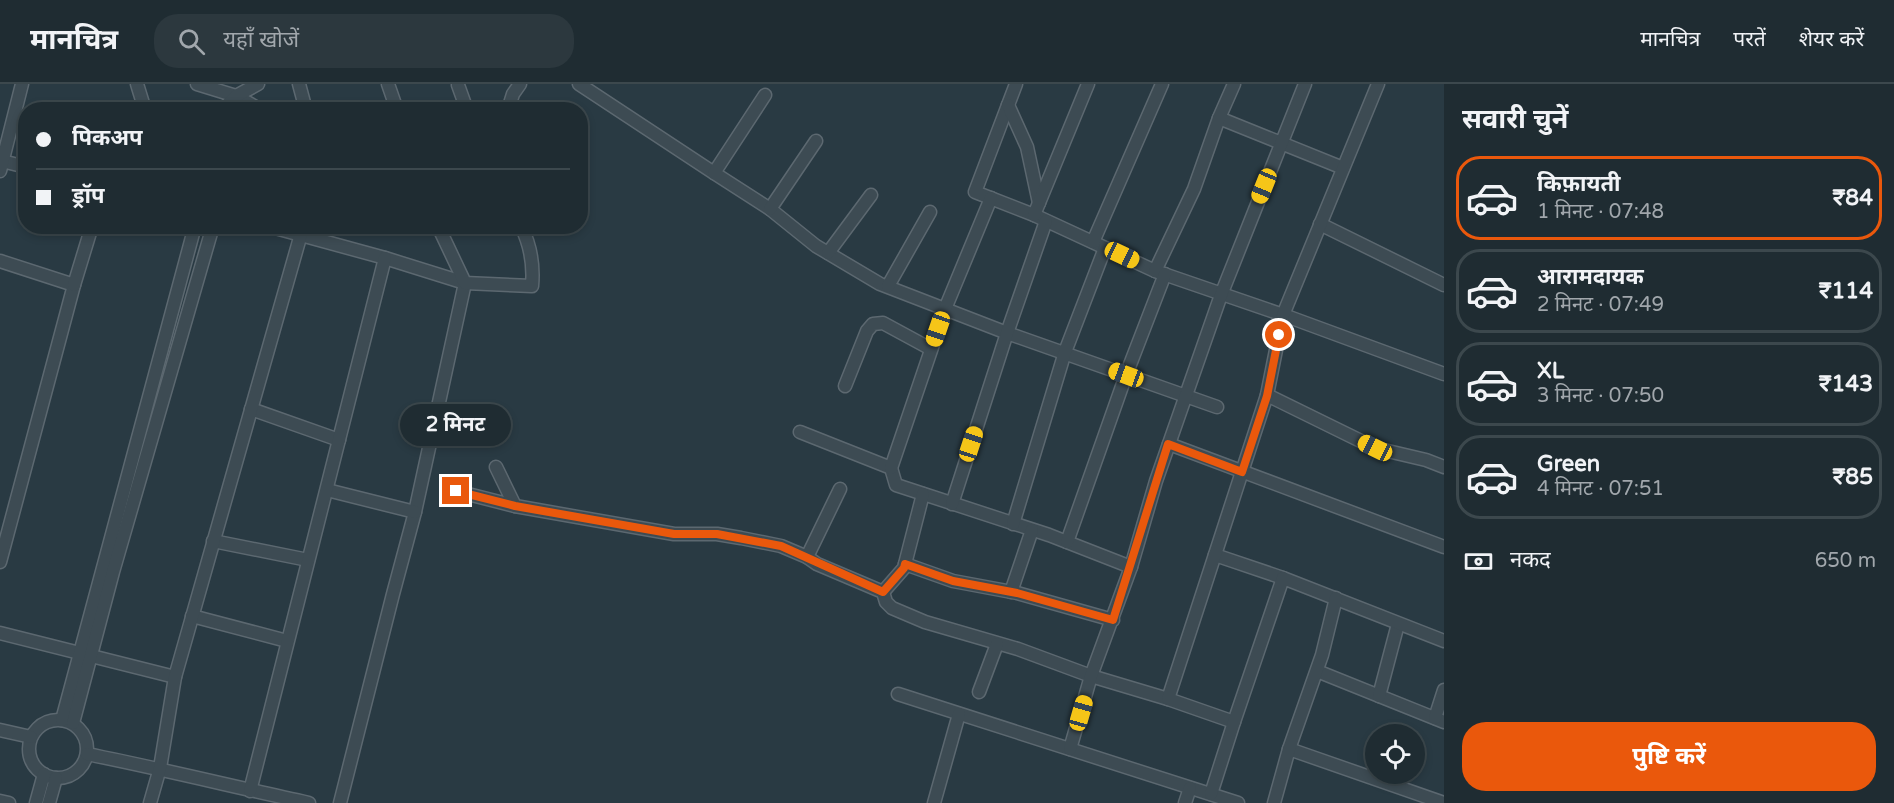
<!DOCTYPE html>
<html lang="hi">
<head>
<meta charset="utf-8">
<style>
  body { margin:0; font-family:"Varela Round","Noto Sans Devanagari",sans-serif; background:#2c383e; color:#f1f3f6; height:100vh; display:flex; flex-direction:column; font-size:22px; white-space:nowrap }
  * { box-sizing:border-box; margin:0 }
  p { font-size:20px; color:#a1a7ac }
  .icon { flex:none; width:33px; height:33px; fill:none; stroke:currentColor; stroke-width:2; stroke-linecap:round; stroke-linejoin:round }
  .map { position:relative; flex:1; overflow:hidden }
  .sheet { display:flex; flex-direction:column; background:#1f2c32; width:450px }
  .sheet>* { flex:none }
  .guide { position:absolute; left:18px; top:18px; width:570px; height:132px; border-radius:24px; box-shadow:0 3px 9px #0003,0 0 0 2px #3c484d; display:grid; align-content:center; height:132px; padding:0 18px; background:#1f2c32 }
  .buttons { position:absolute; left:1365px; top:640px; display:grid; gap:12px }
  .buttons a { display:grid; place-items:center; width:60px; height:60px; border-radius:50%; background:#1f2c32; box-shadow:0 3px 9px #0003,0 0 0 2px #3c484d; font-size:30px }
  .end { position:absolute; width:27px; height:27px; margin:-14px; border:8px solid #ea580c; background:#fff; box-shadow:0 0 0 3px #fff }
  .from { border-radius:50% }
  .bubble { position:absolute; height:42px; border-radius:21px; background:#1f2c32; box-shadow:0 3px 9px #0003,0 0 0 2px #3c484d; font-size:20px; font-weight:700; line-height:42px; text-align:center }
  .car { position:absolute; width:18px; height:36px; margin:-18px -9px; border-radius:8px; box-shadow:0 0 4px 2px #0007; background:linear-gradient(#f5c518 24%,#345 0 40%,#f5c518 0 76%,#345 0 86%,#f5c518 0) }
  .guide b { display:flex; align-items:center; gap:21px; height:57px; font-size:22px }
  .guide b+b { border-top:2px solid #3c484d }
  .guide i { width:15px; height:15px; background:#f1f3f6 }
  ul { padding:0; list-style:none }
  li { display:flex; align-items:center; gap:18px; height:84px; margin:0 12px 9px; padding:0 6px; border:3px solid #3c484d; border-radius:24px }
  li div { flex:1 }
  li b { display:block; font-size:22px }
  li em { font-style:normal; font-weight:700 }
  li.current { border-color:#ea580c }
  li>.icon { width:54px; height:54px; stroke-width:1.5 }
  h2 { padding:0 18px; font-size:27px; line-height:72px }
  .pay { display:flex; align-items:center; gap:15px; height:66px; padding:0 18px; font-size:22px }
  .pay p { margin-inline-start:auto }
  .action { display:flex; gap:12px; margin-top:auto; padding:12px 18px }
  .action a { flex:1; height:69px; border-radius:24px; background:#ea580c; color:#fff; font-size:24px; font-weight:700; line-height:69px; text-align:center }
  header { display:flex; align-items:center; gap:36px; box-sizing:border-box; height:84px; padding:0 30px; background:#1f2c32; border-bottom:2px solid #3c484d }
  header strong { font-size:28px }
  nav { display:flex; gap:33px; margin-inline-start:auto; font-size:21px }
  .search { width:420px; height:54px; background:#2c383e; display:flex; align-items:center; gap:15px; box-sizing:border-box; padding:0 21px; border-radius:24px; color:#a1a7ac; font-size:22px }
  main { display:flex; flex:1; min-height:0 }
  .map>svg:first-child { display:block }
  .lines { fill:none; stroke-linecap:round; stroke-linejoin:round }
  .minor-casing { stroke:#5c6870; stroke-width:15 }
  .minor { stroke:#3d4b53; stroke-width:12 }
  .route { stroke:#ea580c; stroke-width:8 }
</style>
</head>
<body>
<header>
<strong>मानचित्र</strong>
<div class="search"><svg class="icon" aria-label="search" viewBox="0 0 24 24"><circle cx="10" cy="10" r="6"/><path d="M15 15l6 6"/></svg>यहाँ खोजें</div>
<nav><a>मानचित्र</a><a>परतें</a><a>शेयर करें</a></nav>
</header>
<main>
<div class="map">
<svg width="1444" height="719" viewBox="0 0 1444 719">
  <rect width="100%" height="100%" fill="#293a43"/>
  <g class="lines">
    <defs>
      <g id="minor">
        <path d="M137,0l8,26"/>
        <path d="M197,0l39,12 25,14"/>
        <path d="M299,0l7,26"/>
        <path d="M388,0l9,26"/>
        <path d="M579,0l135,89"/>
        <path d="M1016,0l-41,108 59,23 121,56 134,46 155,57"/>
        <path d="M458,1l9,25"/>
        <path d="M765,11l-51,78 56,36 46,37 64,38 127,49 210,74"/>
        <path d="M1008,21l19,42 12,56"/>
        <path d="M222,26l14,-14 22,-12"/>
        <path d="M508,26l5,-16 7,-10"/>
        <path d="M1219,34l124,50"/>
        <path d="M2,77l24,6"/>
        <path d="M0,87l22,-87"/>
        <path d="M770,125l46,-68"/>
        <path d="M1034,131l54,-131"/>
        <path d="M1320,140l124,61"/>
        <path d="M268,142l117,32 80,25 -50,229 -22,82 -53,209"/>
        <path d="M438,142l27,57 67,3c2,-22 -1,-40 -11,-60"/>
        <path d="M1093,158l69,-158"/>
        <path d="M828,169l43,-58"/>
        <path d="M0,177l74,24 -74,277"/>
        <path d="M1155,187l39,-82 25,-71 15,-34"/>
        <path d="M74,201l18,-59"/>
        <path d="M888,202l42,-74"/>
        <path d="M845,302l22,-55 6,-7 10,-1 48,26"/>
        <path d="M1267,311l108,53 51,12 18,7"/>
        <path d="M251,325l88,31"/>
        <path d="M800,348l91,36 5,17 153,50 82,32"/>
        <path d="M1169,360l275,103"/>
        <path d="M496,383l19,39 159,28h43l24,4 40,8 26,11"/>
        <path d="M891,384l54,-159 46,-111"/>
        <path d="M840,405l-33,68 10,7 66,28 3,10 6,6 33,14 93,27 73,27 77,23"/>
        <path d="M327,406l88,22"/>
        <path d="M456,407l59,15"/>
        <path d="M952,420l55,-171 39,-112"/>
        <path d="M1013,440l52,-172 40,-104"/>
        <path d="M213,457l95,19"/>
        <path d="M1067,458l59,-167 39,-101"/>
        <path d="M1215,471l68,23"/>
        <path d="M905,480l48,17 64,12 96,27"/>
        <path d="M883,508l21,-24 19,-74"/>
        <path d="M1011,508l21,-62"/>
        <path d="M192,532l95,25"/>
        <path d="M0,549l175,44"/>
        <path d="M1317,587l127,51"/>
        <path d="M979,608l18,-48"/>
        <path d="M898,610l340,109"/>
        <path d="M1379,612l19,-72"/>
        <path d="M1435,634l9,-28"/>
        <circle cx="58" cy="665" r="29"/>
        <path d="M62,636l133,-494"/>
        <path d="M1234,638l-66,-23 99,-304 16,-80 95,-231"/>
        <path d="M73,639l40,-151 100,-346"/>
        <path d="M0,646l31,7"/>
        <path d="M1070,665l21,-73 40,-109 25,-86 65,-186 84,-211"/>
        <path d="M1289,665l155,54"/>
        <path d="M87,670c75,15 148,33 222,49"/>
        <path d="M250,707l135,-533"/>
        <path d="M1211,710l23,-72 49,-144 161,63"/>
        <path d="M0,717l9,2"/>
        <path d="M36,719l8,-29"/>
        <path d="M49,719l7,-25"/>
        <path d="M150,719l10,-35 15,-91 126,-443"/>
        <path d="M934,719l25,-89"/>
        <path d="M1185,719l5,-15"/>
        <path d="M1274,719l15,-54 33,-94 14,-57"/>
      </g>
    </defs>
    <use href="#minor" class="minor-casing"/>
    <use href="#minor" class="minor"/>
  </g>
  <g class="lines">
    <path class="route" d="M456,407l59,15 159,28h43l64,12 102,46 21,-24 1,-4 48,17 64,12 96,27 55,-176 74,28 25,-76 12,-61"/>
  </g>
</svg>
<div class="buttons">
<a><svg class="icon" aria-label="locate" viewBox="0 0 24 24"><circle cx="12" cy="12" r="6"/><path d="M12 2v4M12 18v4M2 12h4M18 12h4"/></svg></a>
</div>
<i class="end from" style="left:1279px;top:251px"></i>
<i class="end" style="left:456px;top:407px"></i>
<div class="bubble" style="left:400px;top:320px;width:111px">2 मिनट</div>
<i class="car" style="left:1264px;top:102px;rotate:202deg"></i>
<i class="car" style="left:1122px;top:171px;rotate:115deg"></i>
<i class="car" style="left:938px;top:245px;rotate:199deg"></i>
<i class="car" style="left:1126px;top:291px;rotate:290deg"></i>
<i class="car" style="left:971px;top:360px;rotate:18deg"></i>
<i class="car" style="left:1375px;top:364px;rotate:296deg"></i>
<i class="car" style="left:1081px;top:629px;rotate:16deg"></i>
<div class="guide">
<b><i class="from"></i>पिकअप</b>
<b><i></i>ड्रॉप</b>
</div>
</div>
<section class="sheet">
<h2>सवारी चुनें</h2>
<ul>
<li class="current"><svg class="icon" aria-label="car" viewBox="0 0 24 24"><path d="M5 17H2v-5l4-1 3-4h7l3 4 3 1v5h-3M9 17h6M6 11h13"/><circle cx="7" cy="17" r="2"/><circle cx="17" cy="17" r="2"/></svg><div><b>किफ़ायती</b><p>1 मिनट · 07:48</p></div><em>₹84</em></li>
<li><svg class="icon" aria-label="car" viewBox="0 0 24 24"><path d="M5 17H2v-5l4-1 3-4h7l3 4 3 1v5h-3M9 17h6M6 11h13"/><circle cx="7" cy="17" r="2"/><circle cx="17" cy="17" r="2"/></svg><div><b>आरामदायक</b><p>2 मिनट · 07:49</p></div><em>₹114</em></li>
<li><svg class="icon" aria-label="car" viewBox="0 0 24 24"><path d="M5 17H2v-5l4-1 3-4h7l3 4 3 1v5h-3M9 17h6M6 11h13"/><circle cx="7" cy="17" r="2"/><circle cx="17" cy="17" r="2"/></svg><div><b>XL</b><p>3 मिनट · 07:50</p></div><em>₹143</em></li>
<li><svg class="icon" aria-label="car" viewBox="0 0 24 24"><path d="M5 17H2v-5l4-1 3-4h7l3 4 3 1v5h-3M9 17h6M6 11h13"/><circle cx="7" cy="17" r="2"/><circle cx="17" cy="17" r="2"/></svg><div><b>Green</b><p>4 मिनट · 07:51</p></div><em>₹85</em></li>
</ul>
<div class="pay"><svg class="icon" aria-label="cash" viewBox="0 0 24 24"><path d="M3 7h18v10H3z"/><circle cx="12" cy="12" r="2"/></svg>नकद<p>650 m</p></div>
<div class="action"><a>पुष्टि करें</a></div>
</section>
</main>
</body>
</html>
